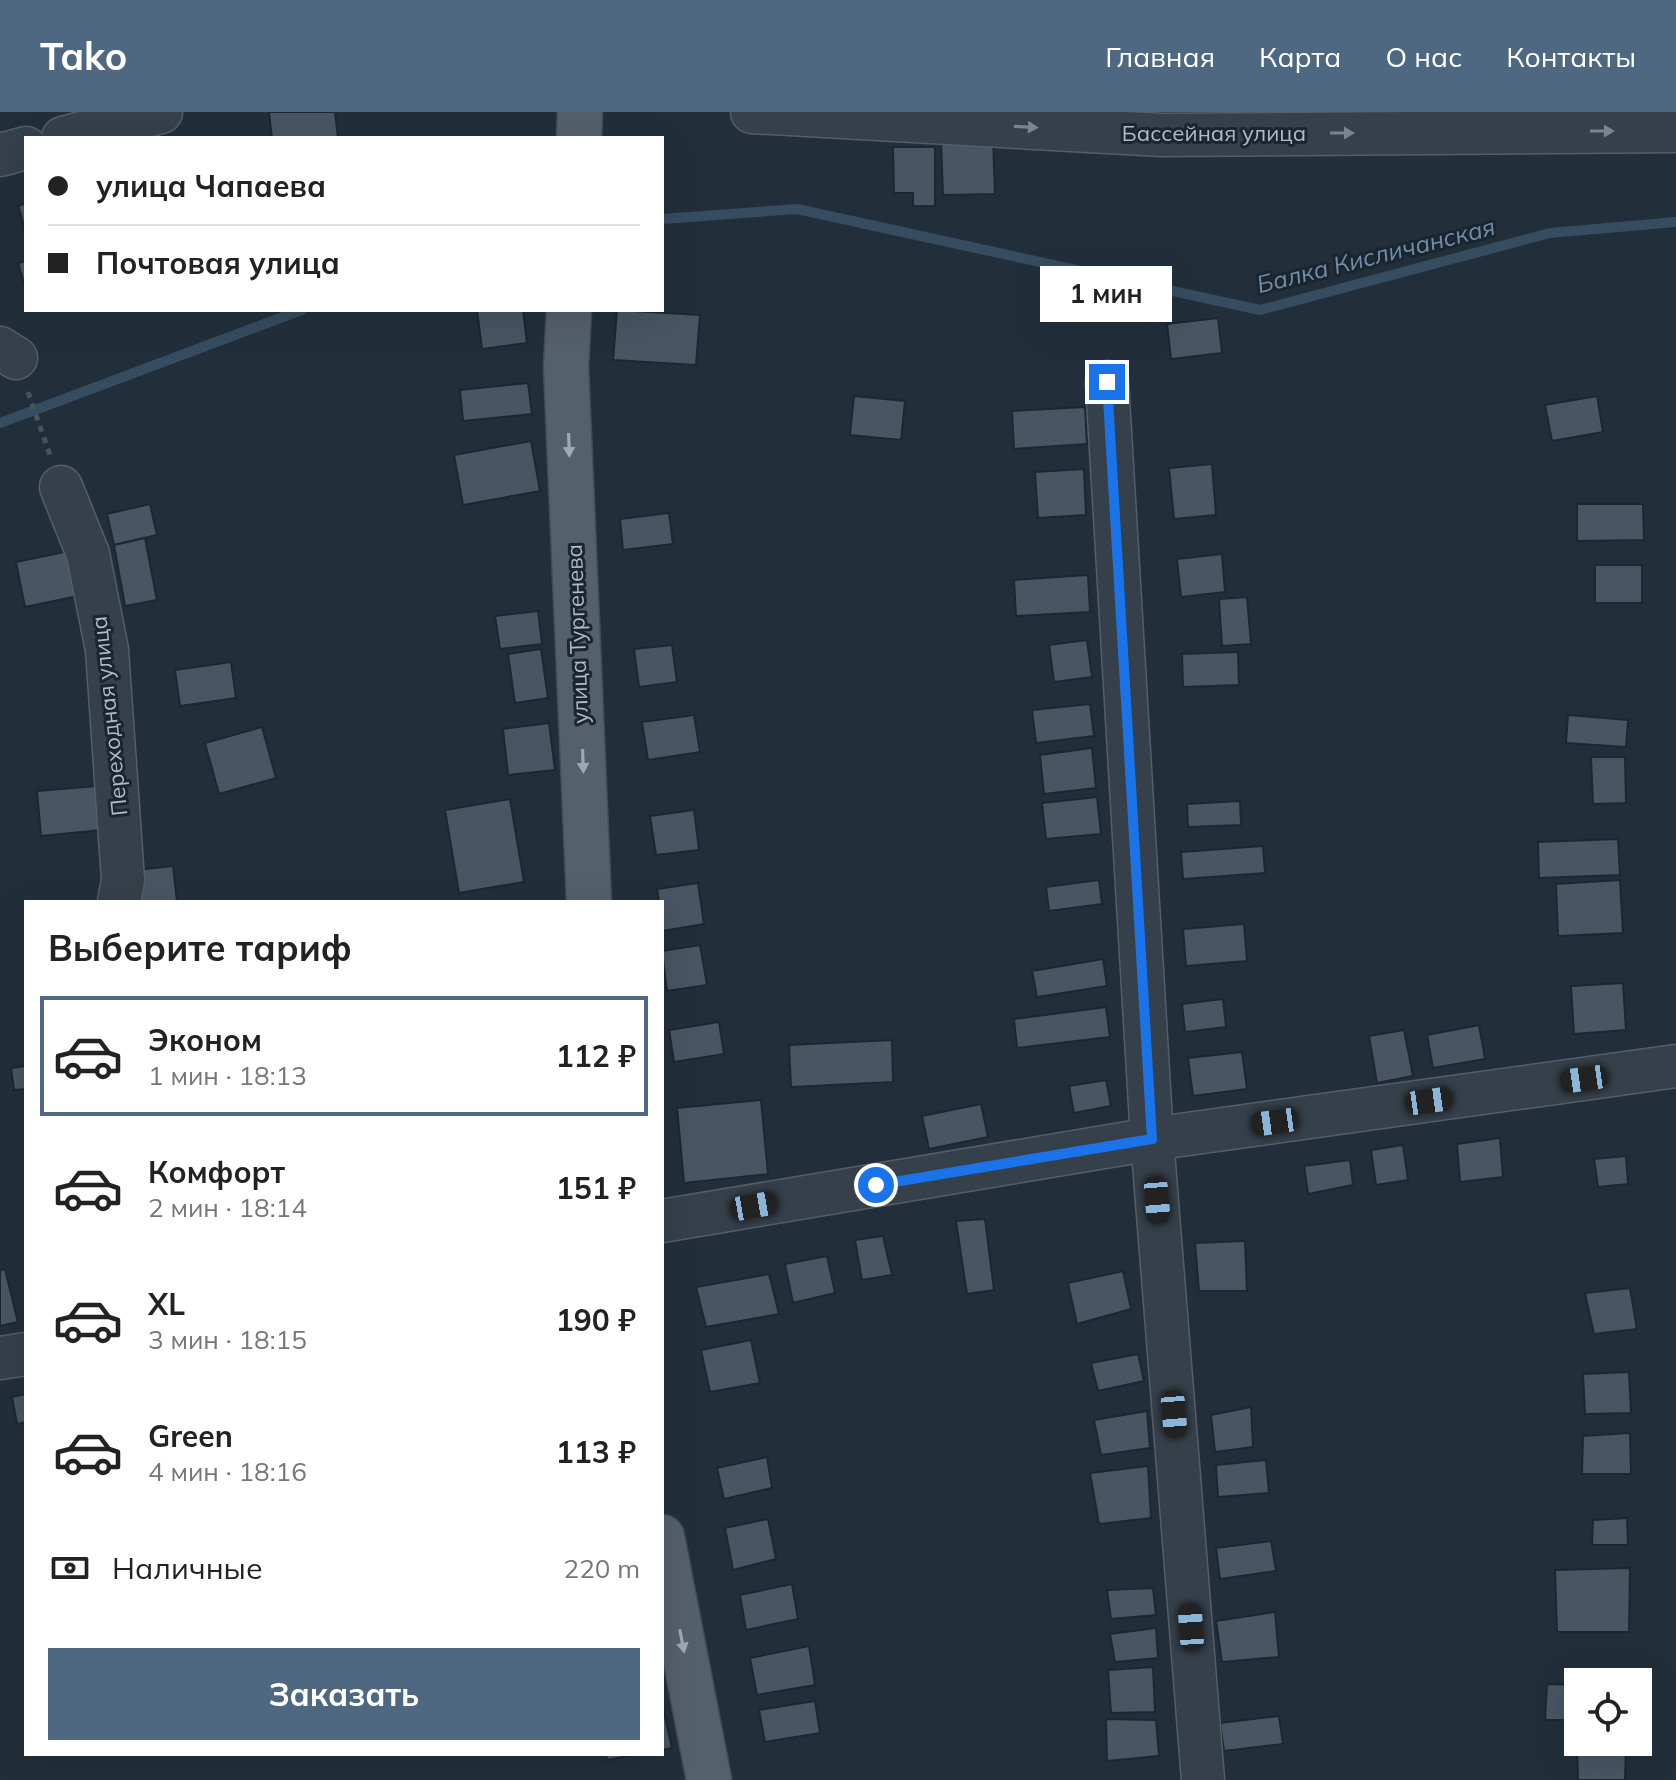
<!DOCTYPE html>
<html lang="ru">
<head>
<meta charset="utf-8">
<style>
  body { margin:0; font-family:Mulish,sans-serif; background:#f2f2f2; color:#222; height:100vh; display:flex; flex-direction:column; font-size:30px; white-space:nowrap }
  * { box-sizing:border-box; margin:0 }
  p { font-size:26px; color:#767676 }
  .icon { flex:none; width:44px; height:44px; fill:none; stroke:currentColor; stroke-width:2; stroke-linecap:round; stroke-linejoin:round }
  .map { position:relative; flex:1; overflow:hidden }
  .details { position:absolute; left:24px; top:788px; width:640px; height:856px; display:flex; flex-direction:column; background:#fff; border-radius:0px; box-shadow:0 8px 32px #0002 }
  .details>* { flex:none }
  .top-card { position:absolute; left:24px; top:24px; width:640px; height:176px; border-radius:0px; box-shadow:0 8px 32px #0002; display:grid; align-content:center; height:176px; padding:0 24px; background:#fff }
  .fabs { position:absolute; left:1564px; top:1556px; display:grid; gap:16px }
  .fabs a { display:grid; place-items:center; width:88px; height:88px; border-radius:0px; background:#fff; box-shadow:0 8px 32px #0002; font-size:40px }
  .end { position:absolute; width:36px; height:36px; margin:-18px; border:10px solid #1a73e8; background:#fff; box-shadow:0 0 0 4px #fff }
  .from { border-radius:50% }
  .bubble { position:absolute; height:56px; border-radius:0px; background:#fff; box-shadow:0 8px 32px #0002; font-size:26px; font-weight:700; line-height:56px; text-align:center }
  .car { position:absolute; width:24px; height:48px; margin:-24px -12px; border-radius:10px; box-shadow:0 0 6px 2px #0007; background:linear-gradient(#222 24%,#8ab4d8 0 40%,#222 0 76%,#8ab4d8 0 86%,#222 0) }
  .top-card b { display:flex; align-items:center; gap:28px; height:76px; font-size:30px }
  .top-card b+b { border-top:2px solid #e0e0e0 }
  .top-card i { width:20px; height:20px; background:#222 }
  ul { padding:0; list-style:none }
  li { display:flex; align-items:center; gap:24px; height:120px; margin:0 16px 12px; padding:0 8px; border:4px solid transparent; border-radius:0px }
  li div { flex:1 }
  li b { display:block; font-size:30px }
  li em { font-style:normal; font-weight:700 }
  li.on { border-color:#4f6881 }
  li>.icon { width:72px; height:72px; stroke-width:1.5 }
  h2 { padding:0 24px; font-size:36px; line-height:96px }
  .pay { display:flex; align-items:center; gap:20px; height:88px; padding:0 24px; font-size:30px }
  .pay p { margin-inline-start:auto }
  .action { display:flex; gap:16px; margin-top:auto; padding:16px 24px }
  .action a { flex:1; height:92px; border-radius:0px; background:#4f6881; color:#fff; font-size:32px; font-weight:700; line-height:92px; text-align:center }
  header { display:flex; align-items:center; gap:48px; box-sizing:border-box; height:112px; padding:0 40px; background:#4f6881; color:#fff }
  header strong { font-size:38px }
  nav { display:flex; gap:44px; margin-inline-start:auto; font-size:28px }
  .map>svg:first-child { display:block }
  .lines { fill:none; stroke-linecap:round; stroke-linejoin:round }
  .stream { stroke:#364c61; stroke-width:10 }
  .building { fill:#485663; stroke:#1d2731; stroke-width:2 }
  .minor-casing { stroke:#545e68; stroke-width:45 }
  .major-casing { stroke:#424c56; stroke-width:47 }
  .path { stroke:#425758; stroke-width:5; stroke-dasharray:6 6; stroke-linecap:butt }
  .minor { stroke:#36404a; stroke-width:42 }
  .major { stroke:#54606b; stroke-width:44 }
  .oneway { fill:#7a848e }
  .oneway2 { fill:#9ea9b4 }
  .route { stroke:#1a73e8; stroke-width:10 }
  .labels { text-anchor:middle; stroke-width:6; stroke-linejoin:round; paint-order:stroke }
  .street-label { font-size:22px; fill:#b1bbc6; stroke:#1b252f }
  .water-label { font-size:24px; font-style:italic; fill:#718faa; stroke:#1b252f }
</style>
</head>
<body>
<header>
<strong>Tako</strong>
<nav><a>Главная</a><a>Карта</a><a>О нас</a><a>Контакты</a></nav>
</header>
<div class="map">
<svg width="1676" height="1668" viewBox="0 0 1676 1668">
  <rect width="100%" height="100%" fill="#222f3a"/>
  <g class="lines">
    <g class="stream">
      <path d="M662,107l135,-10 463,101 290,-77 126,-11"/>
      <path d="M0,311l302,-113"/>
    </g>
  </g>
  <g class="building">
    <path d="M269,0h66l3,26h-66z"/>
    <path d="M993,27l2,55 -52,1 -2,-54z"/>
    <path d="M893,35h42v59h-22v-13h-19z"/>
    <path d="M26,91v29l-8,-26z"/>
    <path d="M26,149v25l-1,1 -7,-24z"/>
    <path d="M477,198h46l4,33 -45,6z"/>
    <path d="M617,198l83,5 -4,50 -83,-5z"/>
    <path d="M1218,206l4,35 -51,6 -4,-35z"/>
    <path d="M528,271l4,31 -69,7 -3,-31z"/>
    <path d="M854,284l51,5 -4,39 -51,-5z"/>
    <path d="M1597,284l6,36 -51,9 -7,-36z"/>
    <path d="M1085,295l2,37 -73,5 -2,-38z"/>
    <path d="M531,329l9,50 -77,14 -9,-50z"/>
    <path d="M1212,352l4,51 -42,4 -5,-51z"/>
    <path d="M1084,357l2,46 -48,3 -3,-46z"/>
    <path d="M150,392l7,31 -43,10 -7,-31z"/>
    <path d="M1577,392h66l1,36 -67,1z"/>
    <path d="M669,401l4,31 -50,6 -3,-31z"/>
    <path d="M145,426l12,62 -32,6 -11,-61z"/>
    <path d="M69,439l9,45 -53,11 -9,-45z"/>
    <path d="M1222,442l3,38 -44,5 -4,-38z"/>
    <rect x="1595" y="453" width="47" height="38"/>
    <path d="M1088,463l2,37 -74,4 -2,-36z"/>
    <path d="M1247,485l4,47 -29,2 -3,-47z"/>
    <path d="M538,499l4,33 -42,5 -5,-33z"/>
    <path d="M1087,528l5,37 -38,5 -5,-37z"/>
    <path d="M672,533l5,37 -38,5 -5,-38z"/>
    <path d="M541,537l7,49 -33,5 -7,-49z"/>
    <path d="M1238,540l1,33 -56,2 -1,-33z"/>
    <path d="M231,550l5,36 -56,8 -5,-36z"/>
    <path d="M1090,592l4,32 -58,7 -4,-33z"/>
    <path d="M694,603l6,37 -52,8 -6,-38z"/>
    <path d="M1568,603l60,5 -2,27 -60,-4z"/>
    <path d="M549,611l6,47 -47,5 -5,-46z"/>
    <path d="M262,615l14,51 -57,16 -14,-51z"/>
    <path d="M1092,636l4,40 -52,6 -4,-39z"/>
    <path d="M1591,645h34l1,46 -33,1z"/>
    <path d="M97,674l4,44 -60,6 -4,-45z"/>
    <path d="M1097,685l4,37 -55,5 -4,-36z"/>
    <path d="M510,687l14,83 -65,11 -14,-83z"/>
    <path d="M1240,689l1,24 -53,2 -1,-23z"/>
    <path d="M694,698l5,40 -43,5 -6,-39z"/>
    <path d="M1618,727l2,36 -81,3 -1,-36z"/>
    <path d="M1263,734l2,27 -82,6 -2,-27z"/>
    <path d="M173,754l4,36h-39l-3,-32z"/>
    <path d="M1099,768l3,24 -53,7 -3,-24z"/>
    <path d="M1620,768l3,53 -65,3 -2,-52z"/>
    <path d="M698,771l6,41 -41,7 -1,-29h-3l-2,-13z"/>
    <path d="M1244,812l3,37 -61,5 -3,-37z"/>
    <path d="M700,833l7,40 -40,6 -5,-40z"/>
    <path d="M1103,847l4,27 -70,11 -5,-26z"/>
    <path d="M1623,871l3,47 -52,4 -3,-48z"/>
    <path d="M1223,887l3,28 -41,5 -3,-28z"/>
    <path d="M1106,895l4,30 -93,11 -3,-29z"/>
    <path d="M719,910l5,32 -50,8 -5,-32z"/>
    <path d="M1479,913l6,34 -52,9 -6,-33z"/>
    <path d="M1404,918l9,46 -36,7 -8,-47z"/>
    <path d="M892,928l1,42 -102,5 -2,-42z"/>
    <path d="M1242,940l5,37 -54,7 -5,-38z"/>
    <path d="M26,954v23l-12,1 -3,-22z"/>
    <path d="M1106,968l5,26 -37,7 -5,-27z"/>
    <path d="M761,988l7,74 -84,9 -7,-75z"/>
    <path d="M981,992l7,33 -59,12 -7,-33z"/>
    <path d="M1500,1026l3,39 -43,5 -3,-38z"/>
    <path d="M1403,1033l5,35 -32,5 -5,-35z"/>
    <path d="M1626,1044l2,28 -30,3 -4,-28z"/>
    <path d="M1350,1048l3,25 -45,9 -4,-28z"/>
    <path d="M985,1107l9,71 -27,4 -11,-73z"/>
    <path d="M883,1124l9,39 -30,5 -7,-40z"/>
    <path d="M1245,1129l2,50h-48l-4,-48z"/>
    <path d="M827,1144l8,37 -42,10 -8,-39z"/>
    <path d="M5,1157l13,53 -18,4v-56z"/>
    <path d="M1123,1159l8,38 -54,15 -9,-41z"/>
    <path d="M769,1162l10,40 -73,13 -10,-40z"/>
    <path d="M1630,1176l7,41 -43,5 -9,-41z"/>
    <path d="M751,1228l9,43 -50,9 -9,-42z"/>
    <path d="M1138,1242l6,27 -46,10 -7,-28z"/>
    <path d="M1629,1260l2,41 -46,1 -2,-40z"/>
    <path d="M26,1282v28l-9,2 -5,-27z"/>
    <path d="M1251,1295l2,40 -38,5 -4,-37z"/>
    <path d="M1147,1299l3,37 -49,7 -7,-35z"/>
    <path d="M1630,1321l1,41h-49l1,-38z"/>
    <path d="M767,1345l5,31 -48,11 -7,-31z"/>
    <path d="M1266,1348l3,33 -51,4 -2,-32z"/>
    <path d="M1148,1354l3,52 -52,6 -9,-51z"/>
    <path d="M1627,1406l1,27h-36l1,-25z"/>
    <path d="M768,1407l8,40 -43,11 -8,-42z"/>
    <path d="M1271,1429l5,30 -56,8 -4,-31z"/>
    <path d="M1630,1456l-1,64h-72l-2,-62z"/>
    <path d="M792,1472l6,35 -52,11 -6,-35z"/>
    <path d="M1153,1476l3,27 -45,4 -4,-29z"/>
    <path d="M1275,1500l4,45 -57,5 -6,-41z"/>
    <path d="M1156,1516l2,30 -43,4 -5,-28z"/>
    <path d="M809,1534l6,39 -58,10 -7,-37z"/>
    <path d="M1153,1555l2,45 -44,1 -3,-43z"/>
    <path d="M1547,1572l31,1v35h-33z"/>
    <path d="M815,1589l5,32 -55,9 -6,-32z"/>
    <path d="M662,1592l10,44 -10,2z"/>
    <path d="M1279,1604l4,28 -59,7 -4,-28z"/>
    <path d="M1106,1607l50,1 3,36 -52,5z"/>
    <path d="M1577,1634l49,1 -1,33h-47z"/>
    <path d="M606,1642h33l-32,6z"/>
  </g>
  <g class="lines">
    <defs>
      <g id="minor">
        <path d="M752,0l409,23 515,-4"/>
        <path d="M63,26l98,-26"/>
        <path d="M0,43l26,-7"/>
        <path d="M0,236l16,10"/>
        <path d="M1107,270l45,757 51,641"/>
        <path d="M61,375l27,67 19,96 16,230 -4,22"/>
        <path d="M662,1109l490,-82 524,-73"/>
        <path d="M0,1246l26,-4"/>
      </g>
      <g id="major">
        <path d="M579,26l1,-26"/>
        <path d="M569,198l-3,57 23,535"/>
        <path d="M662,1425l47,243"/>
      </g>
    </defs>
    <use href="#minor" class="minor-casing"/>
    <use href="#major" class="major-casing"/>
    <path class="path" d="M28,280l22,63"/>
    <use href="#minor" class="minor"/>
    <use href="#major" class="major"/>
  </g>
  <defs><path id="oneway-solid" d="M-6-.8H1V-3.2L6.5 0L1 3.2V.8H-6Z" transform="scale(2)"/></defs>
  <g class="oneway">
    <use href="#oneway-solid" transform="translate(1026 15) rotate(3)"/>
    <use href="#oneway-solid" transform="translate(1602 19)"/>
    <use href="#oneway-solid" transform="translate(1342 21)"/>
  </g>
  <g class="oneway2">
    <use href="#oneway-solid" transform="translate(569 333) rotate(88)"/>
    <use href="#oneway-solid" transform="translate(583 649) rotate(88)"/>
    <use href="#oneway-solid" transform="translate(682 1529) rotate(79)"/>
  </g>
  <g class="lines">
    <path class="route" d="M876,1073l276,-46 -45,-757"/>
  </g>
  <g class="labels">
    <g class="street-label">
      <text x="1214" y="29">Бассейная улица</text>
      <text transform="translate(577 522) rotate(-92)" y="8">улица Тургенева</text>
      <text transform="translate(109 604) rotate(-96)" y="8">Переходная улица</text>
    </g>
    <g class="water-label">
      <text transform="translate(1376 144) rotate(-14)" y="8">Балка Кисличанская</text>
    </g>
  </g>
</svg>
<div class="fabs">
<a><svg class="icon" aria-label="locate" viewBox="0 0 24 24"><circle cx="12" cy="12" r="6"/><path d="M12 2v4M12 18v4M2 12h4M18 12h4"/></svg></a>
</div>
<i class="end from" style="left:876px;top:1073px"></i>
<i class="end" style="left:1107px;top:270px"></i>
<div class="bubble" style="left:1040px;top:154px;width:132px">1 мин</div>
<i class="car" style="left:1584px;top:967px;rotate:262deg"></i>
<i class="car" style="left:1429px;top:989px;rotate:82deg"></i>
<i class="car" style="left:1275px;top:1010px;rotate:262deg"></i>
<i class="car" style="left:1157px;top:1088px;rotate:175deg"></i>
<i class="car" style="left:754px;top:1094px;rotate:80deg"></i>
<i class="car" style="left:1174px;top:1302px;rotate:175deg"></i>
<i class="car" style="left:1191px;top:1515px;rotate:356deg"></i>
<div class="top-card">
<b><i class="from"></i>улица Чапаева</b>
<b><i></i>Почтовая улица</b>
</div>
<section class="details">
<h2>Выберите тариф</h2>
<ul>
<li class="on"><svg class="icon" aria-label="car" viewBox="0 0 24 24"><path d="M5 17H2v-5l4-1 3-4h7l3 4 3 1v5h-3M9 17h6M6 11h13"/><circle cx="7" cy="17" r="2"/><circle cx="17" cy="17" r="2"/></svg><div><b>Эконом</b><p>1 мин · 18:13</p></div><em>112 ₽</em></li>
<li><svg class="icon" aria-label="car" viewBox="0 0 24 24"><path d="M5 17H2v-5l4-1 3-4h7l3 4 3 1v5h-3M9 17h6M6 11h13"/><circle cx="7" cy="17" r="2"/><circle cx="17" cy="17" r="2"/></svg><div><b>Комфорт</b><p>2 мин · 18:14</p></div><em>151 ₽</em></li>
<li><svg class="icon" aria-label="car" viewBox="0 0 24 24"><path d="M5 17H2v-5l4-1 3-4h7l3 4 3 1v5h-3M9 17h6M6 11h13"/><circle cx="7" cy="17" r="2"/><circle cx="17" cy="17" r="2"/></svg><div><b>XL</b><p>3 мин · 18:15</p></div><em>190 ₽</em></li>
<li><svg class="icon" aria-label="car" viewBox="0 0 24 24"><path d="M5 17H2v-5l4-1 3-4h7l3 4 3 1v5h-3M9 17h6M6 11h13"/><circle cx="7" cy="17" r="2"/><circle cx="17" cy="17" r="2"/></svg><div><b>Green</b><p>4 мин · 18:16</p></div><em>113 ₽</em></li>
</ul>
<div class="pay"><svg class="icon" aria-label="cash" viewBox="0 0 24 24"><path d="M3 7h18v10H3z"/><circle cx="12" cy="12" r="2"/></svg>Наличные<p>220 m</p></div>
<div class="action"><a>Заказать</a></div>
</section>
</div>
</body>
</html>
